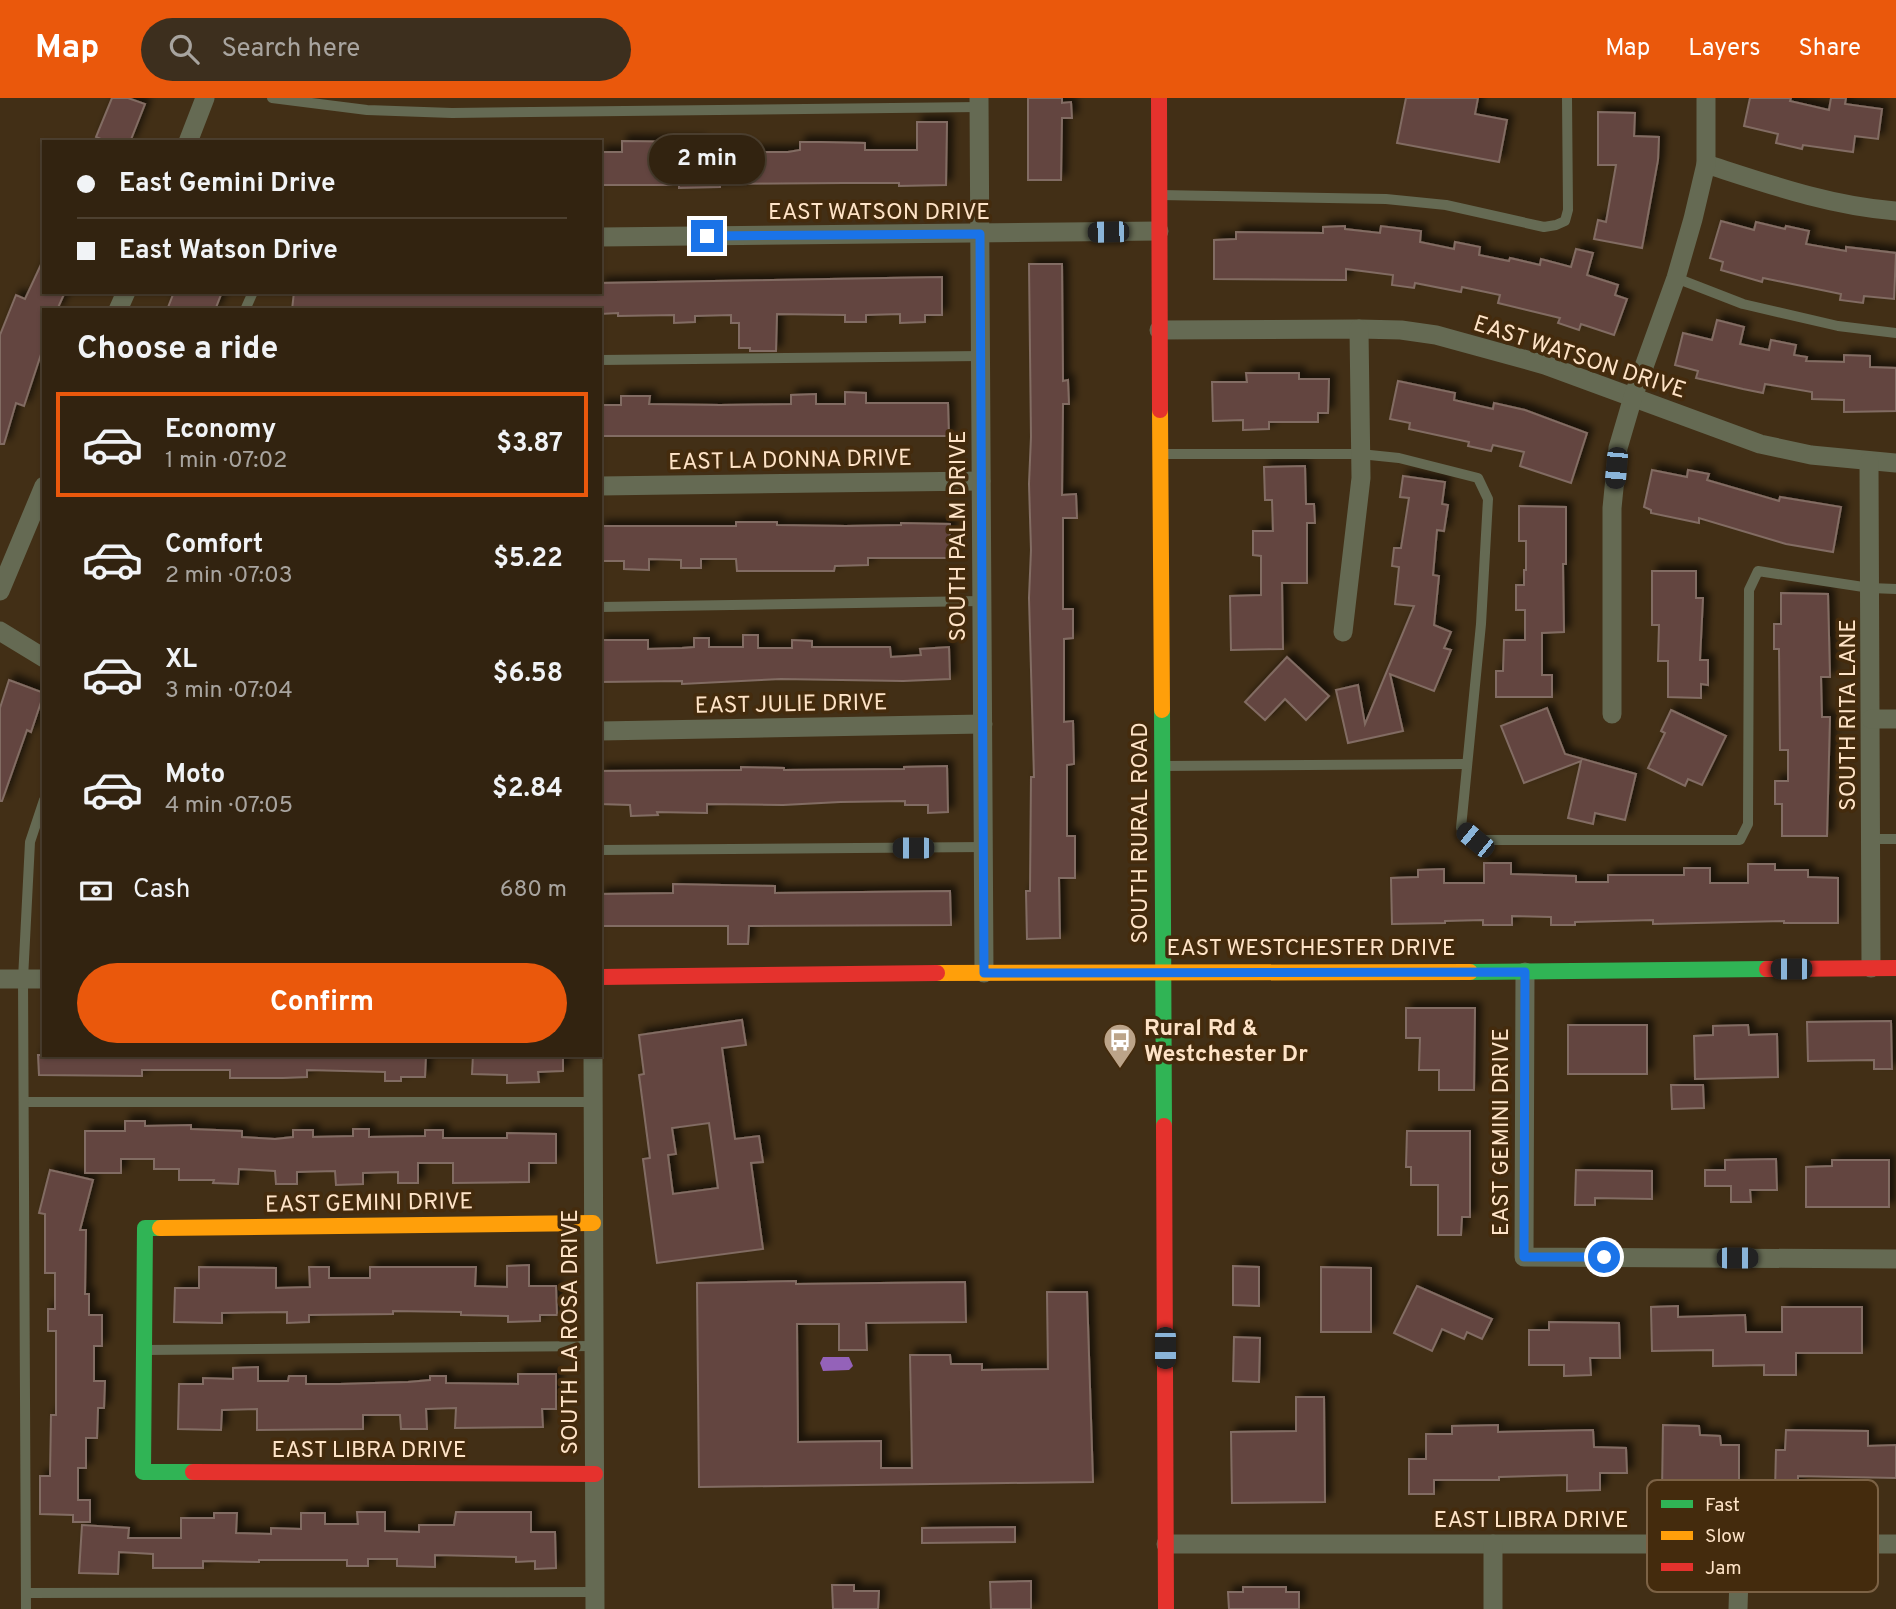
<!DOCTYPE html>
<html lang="en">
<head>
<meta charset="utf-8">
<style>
  body { margin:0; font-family:Overpass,sans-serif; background:#3d2f1e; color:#f1f3f6; height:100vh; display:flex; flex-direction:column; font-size:26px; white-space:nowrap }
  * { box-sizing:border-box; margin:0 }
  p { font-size:23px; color:#a8a49f }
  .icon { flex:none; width:38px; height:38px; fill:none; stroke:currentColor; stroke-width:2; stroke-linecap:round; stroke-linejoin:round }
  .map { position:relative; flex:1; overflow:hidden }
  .panel { position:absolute; left:42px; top:210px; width:560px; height:749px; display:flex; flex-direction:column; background:#322310; border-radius:0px; box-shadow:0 2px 5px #0004,0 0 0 2px #4d4030 }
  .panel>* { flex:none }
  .banner { position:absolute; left:42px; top:42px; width:560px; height:154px; border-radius:0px; box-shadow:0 2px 5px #0004,0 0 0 2px #4d4030; display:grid; align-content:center; height:154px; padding:0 35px; background:#322310 }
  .end { position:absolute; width:32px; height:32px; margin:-16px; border:9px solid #1a73e8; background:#fff; box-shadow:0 0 0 4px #fff }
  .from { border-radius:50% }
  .bubble { position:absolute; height:49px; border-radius:24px; background:#322310; box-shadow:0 2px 5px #0004,0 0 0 2px #4d4030; font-size:23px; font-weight:700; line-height:49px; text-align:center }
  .car { position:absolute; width:21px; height:42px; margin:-21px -10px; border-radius:9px; box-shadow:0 0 5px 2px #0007; background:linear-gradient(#222 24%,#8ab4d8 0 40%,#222 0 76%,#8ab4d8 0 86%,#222 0) }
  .banner b { display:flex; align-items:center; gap:24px; height:66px; font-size:26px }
  .banner b+b { border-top:2px solid #4d4030 }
  .banner i { width:18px; height:18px; background:#f1f3f6 }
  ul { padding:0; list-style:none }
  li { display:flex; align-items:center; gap:21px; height:105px; margin:0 14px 10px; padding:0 21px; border:4px solid transparent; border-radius:0px }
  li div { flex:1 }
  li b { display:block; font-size:26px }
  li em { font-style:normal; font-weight:700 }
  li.active { border-color:#ea580c }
  li>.icon { width:63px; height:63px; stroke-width:1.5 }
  h2 { padding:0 35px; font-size:32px; line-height:84px }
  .pay { display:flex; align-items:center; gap:18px; height:77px; padding:0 35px; font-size:26px }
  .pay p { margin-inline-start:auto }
  .button { display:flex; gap:14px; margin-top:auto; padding:14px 35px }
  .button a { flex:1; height:80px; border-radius:42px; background:#ea580c; color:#fff; font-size:28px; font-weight:700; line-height:80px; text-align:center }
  header { display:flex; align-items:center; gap:42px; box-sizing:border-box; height:98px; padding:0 35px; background:#ea580c; color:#fff }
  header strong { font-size:33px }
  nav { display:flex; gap:38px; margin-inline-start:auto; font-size:24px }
  .search { width:490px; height:63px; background:#3d2f1e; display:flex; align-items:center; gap:18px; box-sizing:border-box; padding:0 24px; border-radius:38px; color:#a8a49f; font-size:26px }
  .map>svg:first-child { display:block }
  .water { fill:#9462b9 }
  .building { fill:#63453f; stroke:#826c63; stroke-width:2; fill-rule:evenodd; filter:url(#shadow) }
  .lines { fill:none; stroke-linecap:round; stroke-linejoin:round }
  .lane { stroke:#656a53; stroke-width:10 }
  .street { stroke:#656a53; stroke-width:19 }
  .fast { stroke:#30b455; stroke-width:16 }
  .slow { stroke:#ff9f0a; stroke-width:16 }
  .jam { stroke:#e5322d; stroke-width:16 }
  .route { stroke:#1a73e8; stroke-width:9 }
  .labels { text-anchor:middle; stroke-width:7; stroke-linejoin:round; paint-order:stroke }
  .street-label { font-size:23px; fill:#fee3c7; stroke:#442b0d }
  .poi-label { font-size:23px; font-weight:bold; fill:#fee3c7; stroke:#442b0d; text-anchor:start }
  .key { fill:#442b0d; stroke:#7c6245; stroke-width:2 }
  .key-label { font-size:19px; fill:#fee3c7 }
</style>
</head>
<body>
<header>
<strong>Map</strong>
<div class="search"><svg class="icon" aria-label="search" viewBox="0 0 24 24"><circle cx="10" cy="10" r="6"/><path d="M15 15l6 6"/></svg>Search here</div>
<nav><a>Map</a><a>Layers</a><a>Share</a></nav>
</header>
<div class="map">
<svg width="1896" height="1511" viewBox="0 0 1896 1511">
  <defs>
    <filter id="shadow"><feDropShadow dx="5.5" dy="-5.5" stdDeviation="3.5" flood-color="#0009"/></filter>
  </defs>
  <rect width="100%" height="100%" fill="#422f16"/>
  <path class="water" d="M823,1259h26l4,9 -4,4 -26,1 -3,-8z"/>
  <g class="building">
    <path d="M112,0h16l17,6 -15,38h-22l-12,-5z"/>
    <path d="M1028,0h34v5l9,-1 1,16h-10l-1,62h-33z"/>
    <path d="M1406,0h72l-3,16 32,6 -8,42 -102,-19z"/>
    <path d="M1750,0h41l-1,3 39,9 2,-12h15l-1,6 37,5 -4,30 -23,-3 -2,16 -50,-7 -1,4 -26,-6 2,-9 -34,-8z"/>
    <path d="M1598,14l37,1 -1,23 25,1 -1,23 -16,88 -48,-9 4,-19 8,2 10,-57h-18z"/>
    <path d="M917,24h30l-1,63 -47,1v-3h-55l-124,1v3l-41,1v-3h-79v-33h22v-11l78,1v8h20v2h68l12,-2v-8h21l44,1v7h52z"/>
    <path d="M1721,123l33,9 2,-8 29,7 1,-3 23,5 -3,13 40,7v-4l50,6 -2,46 -30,-3 -1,7 -23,-3 1,-6 -78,-16 -1,4 -41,-12 2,-8 -13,-4z"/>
    <path d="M1345,128v3l35,4 1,-7 40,5 -1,11 34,7 1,-7 25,5 -1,8 30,6 1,-3 30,7 1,-6 30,8 5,-18 17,4 -6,22 31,10 -3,10 12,4 -13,36 -33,-11 -2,6 -21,-7 2,-5 -62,-15 2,-8 -38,-8 -1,5 -46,-9 -1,5 -22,-3 1,-10 -47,-6v11l-132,-1v-39l22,-1v-7l87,1v-6z"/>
    <path d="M44,160v34h21l-8,18h-13v35l-20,61 -8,-3 -12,41h-4v-109l16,-40 9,4z"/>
    <path d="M1029,166h33l1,117 5,-1 1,24h-6l-1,91 14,-1 1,24h-14v91h10v29l-9,1v83l9,-1 1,43 -7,1v71h8v42h-16l1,60 -33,1 -1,-48h4l1,-114h3l-5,-179 2,-48 -2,-66 2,-47z"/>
    <path d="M942,179v38h-17v7l-25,1v-9l-34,1v7h-21v-7l-68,-1 -1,37h-26v-3h-11v-25h-8v-8l-36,1v6l-21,1v-8l-56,1v-3l-18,1v-4h-77l1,-2 -30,-1v3h-202l2,-18h306v-9z"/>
    <path d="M174,194h48l-7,18h-48z"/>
    <path d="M1717,222l27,7 -4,17 29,6 2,-10 25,5 -2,10 13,2 -1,4 38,1v-7l26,1v11l26,1v43l-52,1v-12l-32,-1v-7l-47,-8 -2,9 -20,-4 -47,-11 2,-7 -23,-6 8,-32 29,7z"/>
    <path d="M1246,275h53v6h30l-1,34h-10v9h-49v7l-26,1v-10l-30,1 -1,-39h35z"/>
    <path d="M1398,283l57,12 -1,7 39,9 1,-6 31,7 62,23 -16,50 -51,-17 4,-14 -31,-7 -2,6 -23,-5 1,-4 -60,-13 1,-6 -20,-4z"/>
    <path d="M845,294l21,1v10h82l1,33h-349v-31h21v-9h29l-1,8 71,1 71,-1v-9l25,-1v10h29z"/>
    <path d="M1305,368l1,38h8l1,19h-8v60h-25l1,66 -52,1 -1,-54 31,-1v-39l-8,-1v-24h20l-1,-31h-7l-1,-33z"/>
    <path d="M1652,372l35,7 1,-7 21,4 -2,6 72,21 1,-4 61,10 -8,45 -47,-8 -87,-26v5l-48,-10v-3l-7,-3z"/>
    <path d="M1403,378l42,6 -3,22 6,1 -4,26 -7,-1 -4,45 6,1 -5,49 17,7 -7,16 7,2 -17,41 -44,-17 13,57 -55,12 -12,-53 22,-5 7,39 49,-118 -19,-2 4,-37 -7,-1 2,-18h7l8,-50 -9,-1z"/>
    <path d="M1519,408l47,1v57h-3l1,68 -22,1v42h10v22h-56v-26h7l1,-31h21v-30h-9v-25h8v-15h2v-29h-7z"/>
    <path d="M736,424h41v3l69,1 55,-1v-2l49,1 -1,34h-81v7l-33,1 -1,5h-97l-1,-12h-35v9h-20v-8l-32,-1v11l-25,-1v-8h-24v-35h136z"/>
    <path d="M1652,473h44v27h7l-3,62h8v25l-7,-1v14l-33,-1v-36h-10l1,-36h-7z"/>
    <path d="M1781,495l47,1 2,83h-9l1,40h8l-3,119h-45v-32h-7v-23h13v-31h-8l-1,-101h-5v-25h7z"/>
    <path d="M743,537h15v13h34v-8l20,1v6h78l1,10 30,-2 -1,-6 29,-2 1,32 -47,2 -122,-2 -99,5v-3l-82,1v-42h48v9l34,-1 12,-1v-9h15v9h34z"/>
    <path d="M1287,559l42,39 -23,24 -21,-21 -20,21 -20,-18z"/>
    <path d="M9,582l35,13 -13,39 -4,-2 -25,71h-2v-93z"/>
    <path d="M1547,610l18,46 71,20 -11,46 -30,-7 -2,11 -25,-6 13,-57 -57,22 -23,-57z"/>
    <path d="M1671,612l55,26 -24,49 -14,-6 -3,7 -37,-18 17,-35 -4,-2z"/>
    <path d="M947,668l1,46 -20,1v-8h-23v-4l-65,1 -57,3 -76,-1v9l-50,-1 1,3 -27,1 -1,-11 -30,-1v-33l141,-1v-3l43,1v2l120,-1v-2z"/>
    <path d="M1484,765h27v11l65,2v6h32v-7h76v-7h26v15h38v-19h27v6h33v7l30,1v45h-54v-2l-131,3v-4l-78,2v3h-24v-8l-39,-1v9h-29v-5l-38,1v2l-53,1 -1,-46 27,-1v-7l26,-1v14h40z"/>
    <path d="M673,786l102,2v7l175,-2 1,34 -202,1 -1,18h-20v-18h-128v-32l73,-1z"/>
    <path d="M1406,910h69l-1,82h-35v-20h-20l1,-32h-14z"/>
    <path d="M742,922l4,25 -24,3 13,91 24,-3 4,26 -12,1 12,86 -106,14 -14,-104 7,-1 -11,-83 5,-1 -5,-39zM709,1025l9,65 -45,6 -5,-39 8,-1 -4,-26z"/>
    <path d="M1891,923l1,48h-18v-9l-66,1 -1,-39z"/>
    <rect x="1568" y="927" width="79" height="49"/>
    <path d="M1748,927l1,10 28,-1 1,43 -83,2 -1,-43 19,-1v-9z"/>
    <path d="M38,957h388l-1,22h-24v4h-16v-9l-78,-2v7l-24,1h-53v-8h-88v6l-103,-1z"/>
    <path d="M473,957h90v16l-25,1 1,10 -32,1v-8l-35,-1z"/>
    <path d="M1671,987h32l1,23 -32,1z"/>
    <path d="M125,1023h20v5l46,-1v4l51,2v6l33,2 18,-2v-7h20v7l40,-1v-7h16v8l56,-1v-6h18v8h64v-5l49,1v29h-27v19l-76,1v-20h-35v20h-20v-11l-35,1v11l-27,1 -1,-14 -38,1v12h-21l-1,-13 -36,-2 -1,15 -25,-1 1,-3h-35v-11h-25v-10h-33v14h-36v-42h40z"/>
    <path d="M1407,1033h63v86h-8l-1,18h-23v-50h-27v-18h-5z"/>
    <path d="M1776,1061l1,31h-27l1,12h-20v-16h-26v-16h20v-10z"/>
    <path d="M1832,1062h57v47h-83v-40l26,-1z"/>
    <path d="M50,1072l43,10 -13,50h6l-1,64h4v21h13v31h-8v35h11l-1,27h-6l-1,30h-11v30h-8v32h12v22h-17v-7l-33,-1v-38h10l1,-61h5v-84h-8v-22h7v-36h-10v-59l-6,-1z"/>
    <path d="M1576,1072l76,1v28l-57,-1v7h-20z"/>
    <path d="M529,1167v21h27l1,29h-17v6l-32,1v-6l-47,-1v-3l-68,-1v3l-84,1v7l-22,1v-11l-65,1v10l-48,-1 1,-34h24v-21l77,1v20l34,-1 -1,-20h20v11h41v-11h106l-1,19 32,1v-21z"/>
    <path d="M1233,1168l26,1v39l-26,-1z"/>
    <path d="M1321,1169l50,1v64h-50z"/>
    <path d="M796,1183v3l169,-2 1,40 -100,1 1,27h-28v-26h-42l1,118 83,-1v27h31l-2,-113h40l1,9h31v6l66,-1 -1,-77h40l6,190 -394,5 -2,-204z"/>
    <path d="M1417,1188l75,33 -10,20 -15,-7 -3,7 -22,-10 -10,22 -38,-18z"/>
    <path d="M1678,1208v11l67,-2 1,17h36v-25h80v46h-66v22h-32v-10l-51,1v-16l-61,1 -1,-44z"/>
    <path d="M1549,1224l70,1 1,35h-30l1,17 -27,1v-11h-35v-35h20z"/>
    <path d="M1234,1239l26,1 -1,44 -26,-1z"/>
    <path d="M258,1269v14h30l1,-5h17v8h34l68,-2 22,-2v-4h16v7l72,1v-10h38v35h-14l1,18 -88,1 1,-20 -30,1 1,20h-26l-1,-14h-37v14l-106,1v-21l-35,1 -1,20 -43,-1 1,-45h24v-6l30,1v-11z"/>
    <path d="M1296,1299h28l1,105 -93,1 -1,-71 65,-1z"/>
    <path d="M1498,1327v7l95,-2 1,17 32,1 1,25h-27v17l-33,1v-16l-68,2v3h-65v14h-25v-35h17v-25h26v-8z"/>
    <path d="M1663,1327l36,1 1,9 20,1 1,9h18v38h-48v9h-29z"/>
    <path d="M1786,1332l82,1v15l28,-1v33l-98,-2v15h-23l1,-41h9z"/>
    <path d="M357,1414h28v19l34,1v-7h35l2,-13h75v20h24l1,36 -21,1v-8l-19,1v-5l-81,-2v12l-38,-1v-7h-29v7h-21v-6h-88v2l-56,-1v7h-50v-14l-34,-2 -1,22 -39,-1 3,-48 47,3 -1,10h53v-20h33v-5h23l-1,20 35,1v-6l30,1v-16h24v11h33z"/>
    <path d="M1015,1429v15l-93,1v-15z"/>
    <path d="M1031,1483v28h-40l-1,-27z"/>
    <path d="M832,1487h22v6h25l-1,18h-45z"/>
    <path d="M1243,1489h43v5h13v17h-70l-1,-17h15z"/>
  </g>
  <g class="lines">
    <g class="lane">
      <path d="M272,0l95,12 85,3 527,-6"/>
      <path d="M1160,97l226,4 60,6 98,22 12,-2 9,-4 3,-11 -1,-112"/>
      <path d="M1676,180l67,26 95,22 58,7"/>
      <path d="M245,212l8,-18"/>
      <path d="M600,262l381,-4"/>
      <path d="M1164,356h196l39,4 79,20 10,21 -7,125 -20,204 14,12h265l8,-16 1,-234 9,-19 112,17 26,1"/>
      <path d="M600,509l382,-6"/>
      <path d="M1162,668l305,-2"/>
      <path d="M1871,741h25"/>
      <path d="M600,752l384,-3"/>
      <path d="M24,1004h569"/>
      <path d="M145,1252l449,-4"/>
      <path d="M26,1495l569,-1"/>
      <path d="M26,1511l-3,-630 7,-137 14,-42"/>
    </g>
    <g class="street">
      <path d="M979,0l5,875"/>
      <path d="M188,44l17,-44"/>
      <path d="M1706,66c62,20 124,42 190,47"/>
      <path d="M600,139l559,-6"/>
      <path d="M118,212l8,-18"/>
      <path d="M1159,232l200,-1 42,1 35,5 109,30 215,79 51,11 85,8"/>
      <path d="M1869,364l2,506"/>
      <path d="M600,388l381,-5"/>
      <path d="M0,493l44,-105"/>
      <path d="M0,533l44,27"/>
      <path d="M1343,534l18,-154 -2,-149"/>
      <path d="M1612,616v-206l6,-60 15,-51 43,-119 17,-59 13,-55v-66"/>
      <path d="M1871,621h25"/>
      <path d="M600,633l383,-7"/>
      <path d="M1525,874l-1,285 372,2"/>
      <path d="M0,881h44"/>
      <path d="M593,957l2,554"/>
      <path d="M1166,1446h730"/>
      <path d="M1493,1446v65"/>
      <path d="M1738,1511l2,-65"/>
    </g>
    <g class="fast">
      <path d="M1162,612l2,416"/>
      <path d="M1470,874l297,-3"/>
      <path d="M160,1130h-15l-2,244h50"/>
    </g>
    <g class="slow">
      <path d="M1160,312l2,300"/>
      <path d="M937,875l533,-1"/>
      <path d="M160,1130l433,-5"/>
    </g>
    <g class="jam">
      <path d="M1159,0l1,312"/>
      <path d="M1767,871l129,-1"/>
      <path d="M600,879l337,-4"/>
      <path d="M1164,1028l2,483"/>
      <path d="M193,1374l402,2"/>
    </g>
  </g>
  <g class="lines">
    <path class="route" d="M707,138l273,-2 4,739 541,-1 -1,285h80"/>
  </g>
  <defs>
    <symbol id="bus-pin" viewBox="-11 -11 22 30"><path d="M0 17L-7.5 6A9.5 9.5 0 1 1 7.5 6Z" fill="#bca489" stroke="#442b0d"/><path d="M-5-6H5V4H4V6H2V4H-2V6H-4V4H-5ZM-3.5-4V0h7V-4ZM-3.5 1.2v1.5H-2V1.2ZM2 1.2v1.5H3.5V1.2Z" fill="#fff"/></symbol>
  </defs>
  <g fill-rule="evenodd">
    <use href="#bus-pin" x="1101" y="923" width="38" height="52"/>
  </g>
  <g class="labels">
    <g class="street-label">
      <text x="879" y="121">EAST WATSON DRIVE</text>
      <text transform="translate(1580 258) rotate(18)" y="8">EAST WATSON DRIVE</text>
      <text transform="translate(790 361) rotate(-1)" y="8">EAST LA DONNA DRIVE</text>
      <text transform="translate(957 438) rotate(-90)" y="8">SOUTH PALM DRIVE</text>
      <text transform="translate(791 605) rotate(-1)" y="8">EAST JULIE DRIVE</text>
      <text transform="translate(1847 617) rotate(-90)" y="8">SOUTH RITA LANE</text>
      <text transform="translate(1139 735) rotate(-90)" y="8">SOUTH RURAL ROAD</text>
      <text x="1311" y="857">EAST WESTCHESTER DRIVE</text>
      <text transform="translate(1500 1034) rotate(-90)" y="8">EAST GEMINI DRIVE</text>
      <text transform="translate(369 1104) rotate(-1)" y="8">EAST GEMINI DRIVE</text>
      <text transform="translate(569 1234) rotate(-90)" y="8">SOUTH LA ROSA DRIVE</text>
      <text x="369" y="1359">EAST LIBRA DRIVE</text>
      <text x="1531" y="1429">EAST LIBRA DRIVE</text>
    </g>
    <g class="poi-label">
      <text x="1144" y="937">Rural Rd &amp;<tspan x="1144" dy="26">Westchester Dr</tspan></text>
    </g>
  </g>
  <rect x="1647" y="1382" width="231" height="112" rx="10" class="key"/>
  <rect x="1661" y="1402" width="32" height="8" fill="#30b455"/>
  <rect x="1661" y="1433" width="32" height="9" fill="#ff9f0a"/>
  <rect x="1661" y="1465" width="32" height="8" fill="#e5322d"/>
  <g class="key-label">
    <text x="1705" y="1413">Fast</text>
    <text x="1705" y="1444">Slow</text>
    <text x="1705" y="1476">Jam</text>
  </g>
</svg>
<i class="end from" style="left:1604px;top:1159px"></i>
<i class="end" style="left:707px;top:138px"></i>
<div class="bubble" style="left:649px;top:37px;width:116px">2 min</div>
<i class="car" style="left:1108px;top:134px;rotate:269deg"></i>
<i class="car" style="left:1616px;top:370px;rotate:185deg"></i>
<i class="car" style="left:1475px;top:742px;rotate:309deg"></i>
<i class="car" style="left:913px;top:750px;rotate:270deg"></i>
<i class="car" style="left:1791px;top:871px;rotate:270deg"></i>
<i class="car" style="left:1737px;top:1160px;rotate:90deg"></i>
<i class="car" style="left:1165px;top:1250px;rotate:180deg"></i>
<div class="banner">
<b><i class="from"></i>East Gemini Drive</b>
<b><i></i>East Watson Drive</b>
</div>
<section class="panel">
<h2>Choose a ride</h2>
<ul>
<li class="active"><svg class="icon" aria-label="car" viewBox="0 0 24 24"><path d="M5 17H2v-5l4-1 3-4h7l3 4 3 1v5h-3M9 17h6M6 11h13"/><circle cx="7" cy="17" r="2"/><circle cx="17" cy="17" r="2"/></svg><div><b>Economy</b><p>1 min · 07:02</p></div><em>$3.87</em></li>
<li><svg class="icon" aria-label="car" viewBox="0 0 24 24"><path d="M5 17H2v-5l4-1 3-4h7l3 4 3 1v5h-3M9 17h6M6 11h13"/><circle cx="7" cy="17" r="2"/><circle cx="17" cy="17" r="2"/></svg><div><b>Comfort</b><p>2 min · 07:03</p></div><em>$5.22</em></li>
<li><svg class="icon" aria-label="car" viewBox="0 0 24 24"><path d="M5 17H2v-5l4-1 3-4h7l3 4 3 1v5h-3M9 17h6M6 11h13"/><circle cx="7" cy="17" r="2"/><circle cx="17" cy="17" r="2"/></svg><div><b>XL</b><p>3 min · 07:04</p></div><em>$6.58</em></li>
<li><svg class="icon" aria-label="car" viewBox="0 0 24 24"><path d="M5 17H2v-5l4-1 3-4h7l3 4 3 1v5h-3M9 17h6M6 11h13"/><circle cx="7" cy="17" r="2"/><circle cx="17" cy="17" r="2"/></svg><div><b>Moto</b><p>4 min · 07:05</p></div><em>$2.84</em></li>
</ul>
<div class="pay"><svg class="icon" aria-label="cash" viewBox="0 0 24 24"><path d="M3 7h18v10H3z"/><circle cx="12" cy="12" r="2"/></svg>Cash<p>680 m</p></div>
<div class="button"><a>Confirm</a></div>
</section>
</div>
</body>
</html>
